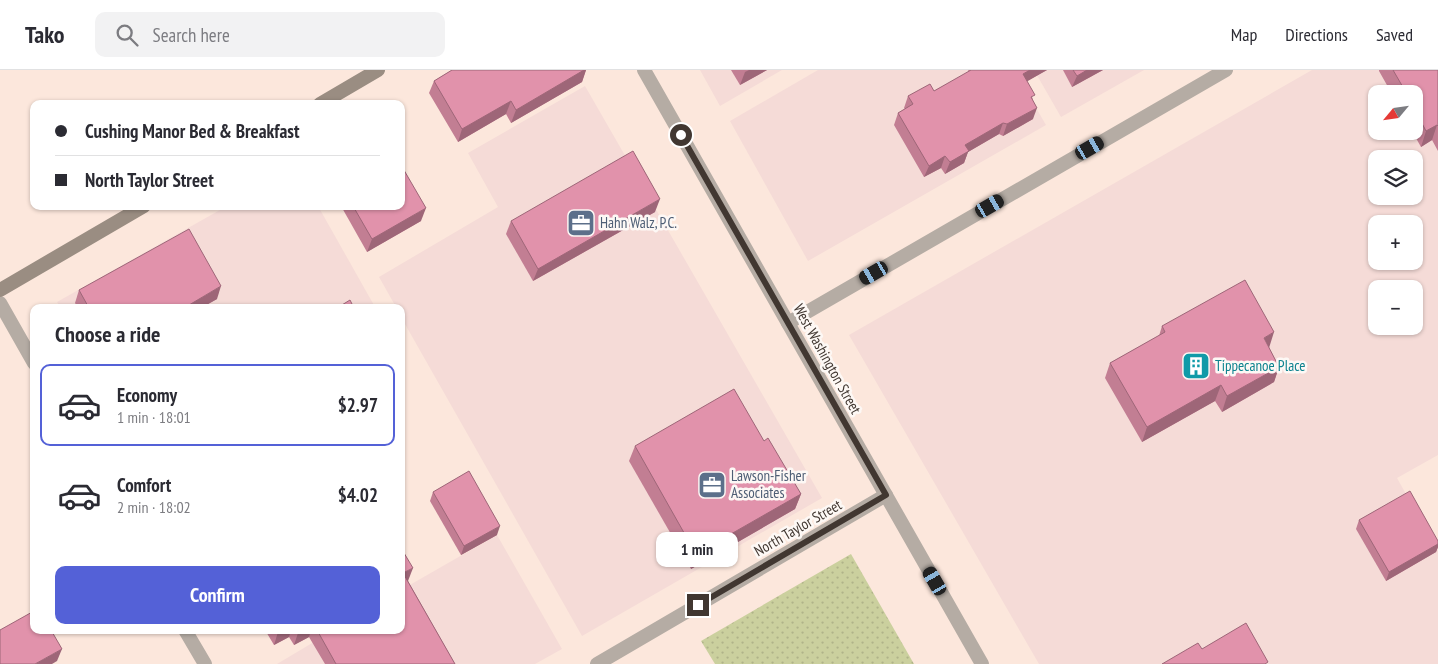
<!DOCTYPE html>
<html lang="en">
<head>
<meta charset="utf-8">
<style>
  body { margin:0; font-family:"PT Sans Narrow",sans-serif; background:#f2f2f3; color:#2b2b33; height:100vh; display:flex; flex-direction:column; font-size:19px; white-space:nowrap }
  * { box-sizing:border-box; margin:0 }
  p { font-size:16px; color:#7c7c81 }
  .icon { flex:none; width:28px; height:28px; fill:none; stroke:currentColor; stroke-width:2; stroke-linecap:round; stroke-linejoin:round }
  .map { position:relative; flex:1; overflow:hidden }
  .panel { position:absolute; left:30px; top:234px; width:375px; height:330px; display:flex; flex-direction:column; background:#fff; border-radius:10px; box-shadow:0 1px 4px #0004 }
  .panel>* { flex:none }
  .hud { position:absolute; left:30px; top:30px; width:375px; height:110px; border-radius:10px; box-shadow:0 1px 4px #0004; display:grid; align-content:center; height:110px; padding:0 25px; background:#fff }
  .needle { width:32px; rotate:241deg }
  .fabs { position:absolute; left:1368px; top:15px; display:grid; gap:10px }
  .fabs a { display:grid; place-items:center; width:55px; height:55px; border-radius:10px; background:#fff; box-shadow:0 1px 4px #0004; font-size:25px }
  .end { position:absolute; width:22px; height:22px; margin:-11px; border:6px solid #413731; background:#fff; box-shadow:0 0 0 2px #fff }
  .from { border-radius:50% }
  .bubble { position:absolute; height:35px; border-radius:10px; background:#fff; box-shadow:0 1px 4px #0004; font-size:16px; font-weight:700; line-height:35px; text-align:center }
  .car { position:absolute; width:15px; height:30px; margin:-15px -8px; border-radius:6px; box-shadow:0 0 4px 1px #0007; background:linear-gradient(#222 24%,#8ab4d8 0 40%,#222 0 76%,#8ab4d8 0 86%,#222 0) }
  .hud b { display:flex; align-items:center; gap:18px; height:48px; font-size:19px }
  .hud b+b { border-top:1px solid #e1e1e2 }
  .hud i { width:12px; height:12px; background:#2b2b33 }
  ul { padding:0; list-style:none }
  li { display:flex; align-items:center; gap:15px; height:82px; margin:0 10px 8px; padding:0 15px; border:2px solid transparent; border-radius:10px }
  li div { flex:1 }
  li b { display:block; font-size:19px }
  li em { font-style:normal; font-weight:700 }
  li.active { border-color:#5461d7 }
  li>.icon { width:45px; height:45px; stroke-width:1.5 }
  h2 { padding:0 25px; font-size:22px; line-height:60px }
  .cta { display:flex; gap:10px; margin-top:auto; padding:10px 25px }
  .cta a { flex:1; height:58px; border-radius:10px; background:#5461d7; color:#fff; font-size:20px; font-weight:700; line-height:58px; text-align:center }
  header { display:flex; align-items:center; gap:30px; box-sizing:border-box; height:70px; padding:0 25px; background:#fff; border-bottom:1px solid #e1e1e2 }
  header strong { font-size:24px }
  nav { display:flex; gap:28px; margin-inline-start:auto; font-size:18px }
  .search { width:350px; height:45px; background:#f2f2f3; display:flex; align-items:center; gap:12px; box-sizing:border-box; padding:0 18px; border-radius:10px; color:#7c7c81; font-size:19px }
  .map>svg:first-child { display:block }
  .commercial { fill:#f5dbd7; fill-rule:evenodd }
  .grass { fill:url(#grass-dots) }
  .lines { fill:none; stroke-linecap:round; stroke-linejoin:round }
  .minor { stroke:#b5aca4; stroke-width:14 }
  .tertiary { stroke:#b5aca4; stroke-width:14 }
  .secondary { stroke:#9a8d82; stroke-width:14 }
  .wall { fill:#c27e93 }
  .shaded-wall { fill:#9e6678 }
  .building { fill:#e192ab; stroke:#9e6678 }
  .route { stroke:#413731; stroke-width:6 }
  .labels { text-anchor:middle; stroke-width:5; stroke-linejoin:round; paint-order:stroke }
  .service-label { font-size:15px; fill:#4e5e75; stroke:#fdf8f5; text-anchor:start }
  .street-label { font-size:15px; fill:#413731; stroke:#fdf8f5 }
  .culture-label { font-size:15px; fill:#0d838f; stroke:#fdf8f5; text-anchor:start }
</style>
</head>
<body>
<header>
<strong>Tako</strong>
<div class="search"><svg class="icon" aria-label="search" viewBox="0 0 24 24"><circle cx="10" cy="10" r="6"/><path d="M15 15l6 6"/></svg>Search here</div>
<nav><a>Map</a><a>Directions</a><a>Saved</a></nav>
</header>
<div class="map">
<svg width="1438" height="594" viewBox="0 0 1438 594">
  <defs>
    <pattern id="grass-dots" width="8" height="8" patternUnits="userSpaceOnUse" patternTransform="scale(1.25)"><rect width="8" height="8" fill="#cbd09e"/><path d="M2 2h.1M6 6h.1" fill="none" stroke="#b0b389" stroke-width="1.8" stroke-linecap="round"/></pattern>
  </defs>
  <rect width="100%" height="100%" fill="#fce7dc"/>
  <g class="commercial">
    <path d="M700,0h82l-62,36z"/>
    <path d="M818,0h196l32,55 -238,136 -78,-140z"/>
    <path d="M1034,0h110l-83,47z"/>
    <path d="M1312,0h126v385l-41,23 41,73v113h-399l-190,-329zM1376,24h38v37h-38zM1376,89h38v37h-38zM1376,154h38v37h-38zM1376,219h38v37h-38z"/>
    <path d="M585,16l237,412 -240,138 -181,-319v-9l-5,-1 -17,-30 119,-70 -30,-54z"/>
    <path d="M227,136h91l57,101 -314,1 -4,-6z"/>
    <path d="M497,465l65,114 -27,15h-258l57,-34h67v-40z"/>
  </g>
  <path class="grass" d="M851,484l63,110h-199l-14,-23z"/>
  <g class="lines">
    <path class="minor" d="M597,594l289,-169"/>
    <g class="tertiary">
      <path d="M644,0l338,594"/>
      <path d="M0,233l34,60"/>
      <path d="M788,253l438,-253"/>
      <path d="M185,560l20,34"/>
    </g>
    <g class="secondary">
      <path d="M320,34l58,-34"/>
      <path d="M0,220l144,-84"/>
    </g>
  </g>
  <g class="wall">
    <path d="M452,0h134l-4,12 -71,41 -5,-9 -48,28 -29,-49 5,-12z"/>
    <path d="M731,0h36l-27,15z"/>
    <path d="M968,0h79l-20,11 6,19v19l-30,17 -4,-2 -31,18 -4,11 -19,11 -4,-6 -17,9 -30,-52 4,-12 7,-4 -1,-1 4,-12 26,-5 35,-19z"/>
    <path d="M1063,0h40l-31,17z"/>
    <path d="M1379,0h59v81l-6,-11 -11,7 -9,-16h2v-37h-22l-13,-23z"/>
    <path d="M1398,61h11l-9,5z"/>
    <path d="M341,136h60l20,15 -54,31z"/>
    <path d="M655,142l-122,69 -27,-47 5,-13z"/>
    <path d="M79,220l138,9 -16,9h-123l-3,-5z"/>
    <path d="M1162,256l107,22 10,19 -5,15 -52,30 -7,-11 -73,41 -37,-64 5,-15 49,-27z"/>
    <path d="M764,371l37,53 -6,15 -104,60 -62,-108 6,-15z"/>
    <path d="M433,422l64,43 -36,20 -31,-54z"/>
    <path d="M1359,450l79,21v6l-2,5 -50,29 -30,-52z"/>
    <path d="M401,478l7,33 47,83h-130l-16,-27 -15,8 -5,-8 -15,8 -9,-15h136z"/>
  </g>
  <g class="shaded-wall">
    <path d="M584,0h2l-4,12 -71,41 5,-13z"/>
    <path d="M749,0h18l-27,15 5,-13z"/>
    <path d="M1030,0h17l-28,16 4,-12z"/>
    <path d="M1087,0h16l-31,17 5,-11z"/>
    <path d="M511,31l-5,13 -48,28 4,-13z"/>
    <path d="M1037,38l-4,11 -30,17 4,-12z"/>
    <path d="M1417,44l-3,9v-7z"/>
    <path d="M1003,53l-4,11 -31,18 -4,11 -19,11 5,-12 15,-17z"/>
    <path d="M1437,55l-5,15 -11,7 5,-16z"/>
    <path d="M1402,61h7l-9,5z"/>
    <path d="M945,86l-4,12 -17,9 5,-11z"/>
    <path d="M660,129l-5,13 -122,69 5,-12z"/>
    <path d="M426,138l-5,13 -54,31 5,-13z"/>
    <path d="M221,216l-4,13 -16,9h-17z"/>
    <path d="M1274,262l-5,16 -5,-10z"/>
    <path d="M1279,297l-5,15 -52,30 5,-16z"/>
    <path d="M1221,315l-6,16 -73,41 5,-15z"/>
    <path d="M801,424l-6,15 -104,60 5,-15z"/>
    <path d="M500,456l-3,9 -36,20 3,-9z"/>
    <path d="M1438,474v3l-2,5 -50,29 3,-9z"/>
    <path d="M413,498l-5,13 -7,4 2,-12z"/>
    <path d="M283,560h8l-2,7 -15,8 4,-13z"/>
    <path d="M303,560h8l-2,7 -15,8 4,-12z"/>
    <path d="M62,579l-5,12 -5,3h-17z"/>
  </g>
  <g class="building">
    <path d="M452,0h132l-68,40 -5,-9 -49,28 -28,-48z"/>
    <path d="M971,0h59l-7,4 12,21 -4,2 6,11 -30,16 -4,-1 -38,22 4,6 -19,11 -5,-6 -16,10 -31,-53 15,-9 -5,-8 22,-12 4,7z"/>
    <path d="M1073,0h14l-10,6z"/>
    <path d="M1393,0h45v56l-1,-1 -11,6 -9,-17 -3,2v-22h-20l10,-5z"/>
    <path d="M633,81l27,48 -122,70 -27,-48z"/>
    <path d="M401,95l25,43 -54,31 -19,-33h48z"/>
    <path d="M189,159l32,57 -37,22h-95l-10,-18z"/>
    <path d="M1245,210l29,52 -10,6 15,29 -52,29 -6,-11 -74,42 -37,-64 55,-31 -3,-6z"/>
    <path d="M350,230l4,8h-17z"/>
    <path d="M734,319l30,52 4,-3 33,56 -105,60 -61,-108z"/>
    <path d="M469,401l31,55 -36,20 -31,-54z"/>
    <path d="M1410,421l28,50v3l-49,28 -30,-52z"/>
    <path d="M401,478l12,20 -10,5 52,91h-119l-19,-34h84z"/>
    <path d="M34,541v19h17l11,19 -27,15h-35v-34z"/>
    <path d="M1246,553l22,39 -3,2h-103l36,-21 4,6z"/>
    <path d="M297,560h6l-5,3z"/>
  </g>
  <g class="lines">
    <path class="route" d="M681,65l205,360 -188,110"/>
  </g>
  <defs>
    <symbol id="office-square" viewBox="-11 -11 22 22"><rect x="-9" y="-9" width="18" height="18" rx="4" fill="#5c6f8a" stroke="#fdf8f5"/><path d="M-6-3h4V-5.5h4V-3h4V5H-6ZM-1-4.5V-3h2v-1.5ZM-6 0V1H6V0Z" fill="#fff"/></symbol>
    <symbol id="building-square" viewBox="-11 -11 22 22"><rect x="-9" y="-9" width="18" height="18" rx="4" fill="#0f9aa8" stroke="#fdf8f5"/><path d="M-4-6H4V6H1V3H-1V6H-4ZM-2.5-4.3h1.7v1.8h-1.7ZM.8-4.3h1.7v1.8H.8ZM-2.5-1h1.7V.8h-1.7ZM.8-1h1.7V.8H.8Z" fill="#fff"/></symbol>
  </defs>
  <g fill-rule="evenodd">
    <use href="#office-square" x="565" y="137" width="32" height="32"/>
    <use href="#building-square" x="1180" y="280" width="32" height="32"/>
    <use href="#office-square" x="696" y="399" width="32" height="32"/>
  </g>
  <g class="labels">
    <g class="service-label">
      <text x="600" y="158">Hahn Walz, P.C.</text>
      <text x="731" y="411">Lawson-Fisher<tspan x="731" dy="17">Associates</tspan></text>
    </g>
    <g class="street-label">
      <text transform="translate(827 289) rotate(61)" y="5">West Washington Street</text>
      <text transform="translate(798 458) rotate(-30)" y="5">North Taylor Street</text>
    </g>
    <g class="culture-label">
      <text x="1215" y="301">Tippecanoe Place</text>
    </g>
  </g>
</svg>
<div class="fabs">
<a><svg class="needle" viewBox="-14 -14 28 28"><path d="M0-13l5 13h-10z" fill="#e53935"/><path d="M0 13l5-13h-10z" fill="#7c7c81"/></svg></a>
<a><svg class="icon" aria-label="layers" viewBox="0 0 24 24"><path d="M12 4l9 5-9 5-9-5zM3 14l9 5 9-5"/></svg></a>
<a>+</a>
<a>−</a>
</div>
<i class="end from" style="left:681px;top:65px"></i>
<i class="end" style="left:698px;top:535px"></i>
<div class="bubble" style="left:656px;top:462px;width:82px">1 min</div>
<i class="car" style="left:1090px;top:78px;rotate:60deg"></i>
<i class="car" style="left:990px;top:136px;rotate:60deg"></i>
<i class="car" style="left:874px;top:203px;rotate:240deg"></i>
<i class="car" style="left:935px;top:511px;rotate:330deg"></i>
<div class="hud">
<b><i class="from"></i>Cushing Manor Bed &amp; Breakfast</b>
<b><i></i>North Taylor Street</b>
</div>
<section class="panel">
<h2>Choose a ride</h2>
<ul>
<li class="active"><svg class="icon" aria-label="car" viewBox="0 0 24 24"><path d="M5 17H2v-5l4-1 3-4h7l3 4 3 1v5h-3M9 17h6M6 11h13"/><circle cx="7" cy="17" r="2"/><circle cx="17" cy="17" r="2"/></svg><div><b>Economy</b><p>1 min · 18:01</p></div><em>$2.97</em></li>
<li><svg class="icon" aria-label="car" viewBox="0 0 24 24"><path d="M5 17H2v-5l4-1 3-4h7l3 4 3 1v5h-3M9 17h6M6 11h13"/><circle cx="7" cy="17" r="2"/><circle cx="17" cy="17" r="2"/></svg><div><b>Comfort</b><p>2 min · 18:02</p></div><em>$4.02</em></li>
</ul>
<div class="cta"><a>Confirm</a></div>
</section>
</div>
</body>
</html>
